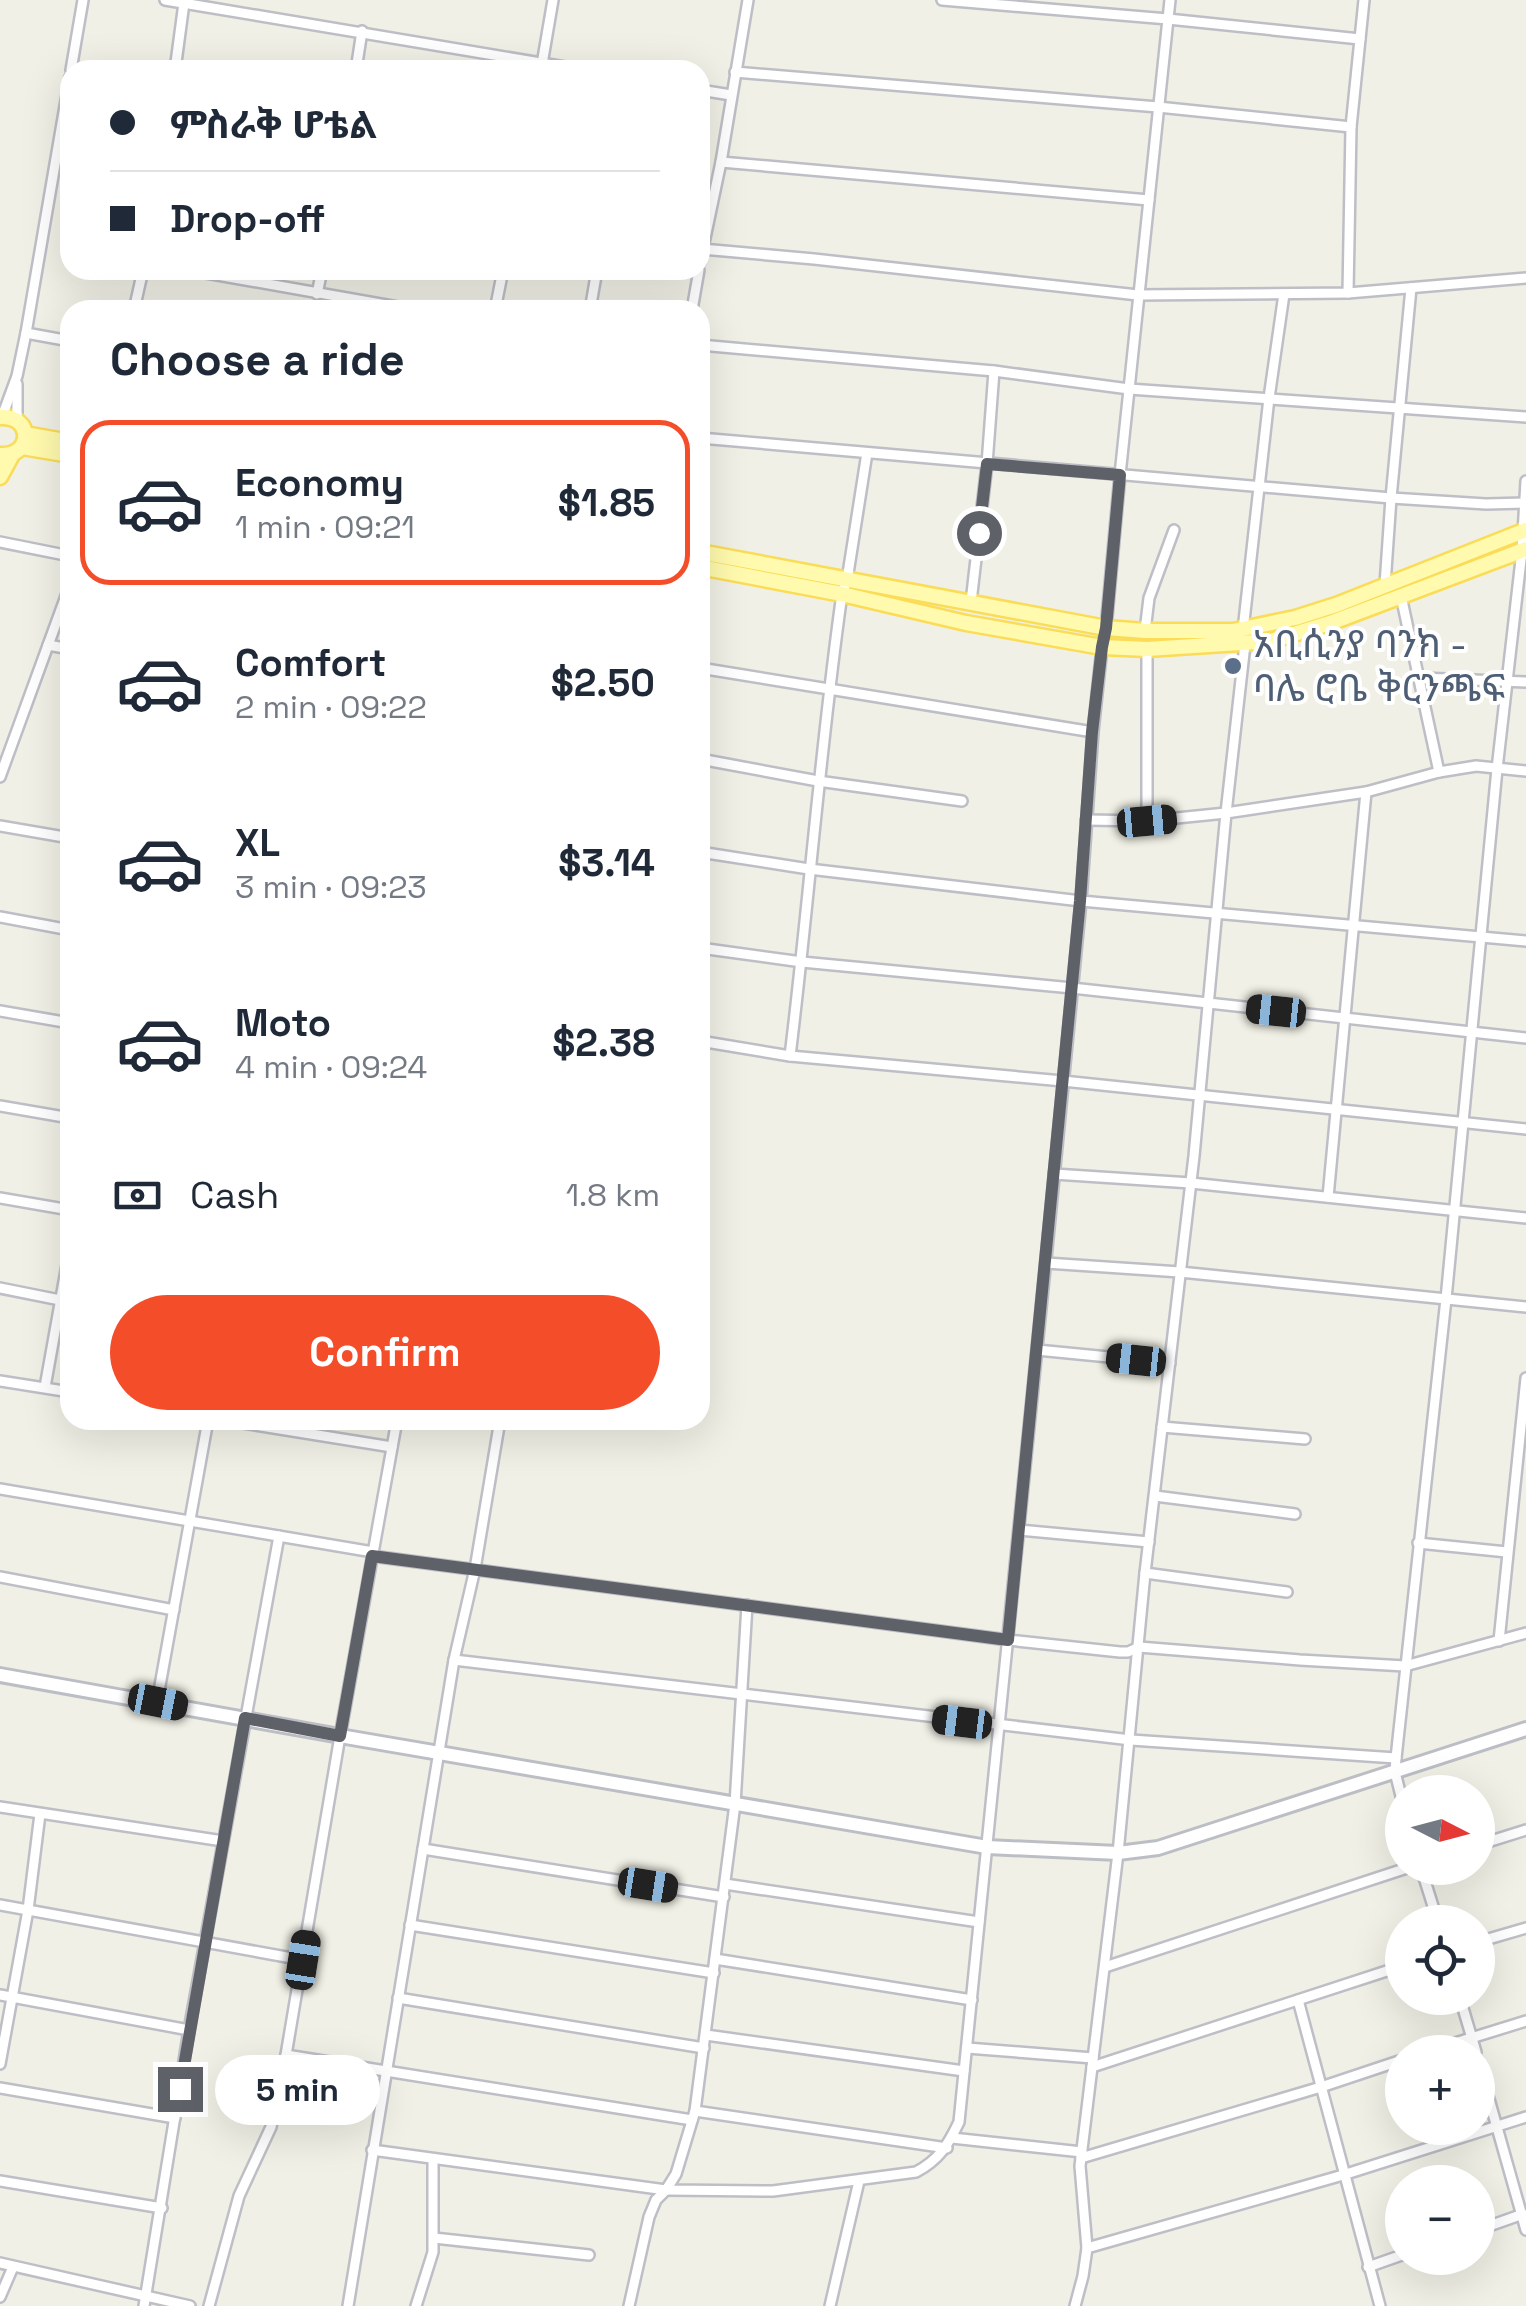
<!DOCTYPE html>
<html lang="en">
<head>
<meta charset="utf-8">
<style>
  body { margin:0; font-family:"Space Grotesk","Noto Sans Ethiopic",sans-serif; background:#f2f2f3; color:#1f2937; height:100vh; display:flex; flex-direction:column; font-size:38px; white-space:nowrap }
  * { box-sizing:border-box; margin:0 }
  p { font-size:32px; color:#747a83 }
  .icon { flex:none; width:55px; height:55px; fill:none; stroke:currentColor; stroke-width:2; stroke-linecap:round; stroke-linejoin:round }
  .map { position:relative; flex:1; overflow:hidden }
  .sheet { position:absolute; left:60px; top:300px; width:650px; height:1130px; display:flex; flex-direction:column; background:#fff; border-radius:30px; box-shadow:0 10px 40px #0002 }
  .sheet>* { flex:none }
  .top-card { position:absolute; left:60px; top:60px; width:650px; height:220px; border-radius:30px; box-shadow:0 10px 40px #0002; display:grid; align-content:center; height:220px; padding:0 50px; background:#fff }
  .needle { width:65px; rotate:96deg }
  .fabs { position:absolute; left:1385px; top:1775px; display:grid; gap:20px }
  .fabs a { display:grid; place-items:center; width:110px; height:110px; border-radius:50%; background:#fff; box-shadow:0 10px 40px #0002; font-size:50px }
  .end { position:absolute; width:45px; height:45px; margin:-22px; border:12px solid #5e6168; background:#fff; box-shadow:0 0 0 5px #fff }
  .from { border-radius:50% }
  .bubble { position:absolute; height:70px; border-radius:35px; background:#fff; box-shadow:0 10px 40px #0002; font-size:32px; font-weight:700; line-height:70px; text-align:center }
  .car { position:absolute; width:30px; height:60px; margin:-30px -15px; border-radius:12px; box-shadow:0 0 8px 2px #0007; background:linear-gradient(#222 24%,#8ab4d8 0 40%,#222 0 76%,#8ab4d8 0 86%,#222 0) }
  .top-card b { display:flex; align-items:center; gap:35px; height:95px; font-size:38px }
  .top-card b+b { border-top:2px solid #e0e1e3 }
  .top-card i { width:25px; height:25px; background:#1f2937 }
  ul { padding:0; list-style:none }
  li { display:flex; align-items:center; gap:30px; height:165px; margin:0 20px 15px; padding:0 30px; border:5px solid transparent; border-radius:30px }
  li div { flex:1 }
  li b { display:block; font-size:38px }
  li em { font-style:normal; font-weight:700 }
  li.active { border-color:#f44d2a }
  li>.icon { width:90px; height:90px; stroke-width:1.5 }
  h2 { padding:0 50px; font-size:45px; line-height:120px }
  .pay { display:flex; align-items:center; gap:25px; height:110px; padding:0 50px; font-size:38px }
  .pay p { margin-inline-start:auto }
  .primary-button { display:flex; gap:20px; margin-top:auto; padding:20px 50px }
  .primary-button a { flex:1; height:115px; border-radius:60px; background:#f44d2a; color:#fff; font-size:40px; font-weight:700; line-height:115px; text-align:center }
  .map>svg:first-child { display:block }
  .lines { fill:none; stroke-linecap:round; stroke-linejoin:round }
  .street-casing { stroke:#bebfc6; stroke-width:14 }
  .secondary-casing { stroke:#bcbec5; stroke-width:18 }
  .primary-casing { stroke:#fadc56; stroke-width:19 }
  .street { stroke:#fff; stroke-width:9 }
  .secondary { stroke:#fff; stroke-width:12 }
  .primary { stroke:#fffaad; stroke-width:14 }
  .route { stroke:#5e6168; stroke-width:12 }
  .service-dot { fill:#5c6f8a; stroke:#fff; stroke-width:4 }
  .labels { text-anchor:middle; stroke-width:8; stroke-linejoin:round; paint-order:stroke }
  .service-label { font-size:38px; fill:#4e5e75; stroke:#fff; text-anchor:start }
</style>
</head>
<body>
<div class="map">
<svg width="1526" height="2306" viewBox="0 0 1526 2306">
  <rect width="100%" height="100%" fill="#f1f0e6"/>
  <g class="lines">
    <defs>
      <g id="street">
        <path d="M165,0l418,70"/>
        <path d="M942,0l226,19 192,20"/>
        <path d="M71,70l12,-70"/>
        <path d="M175,70l9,-67"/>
        <path d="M356,70l6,-39"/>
        <path d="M541,70l12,-70"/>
        <path d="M735,72l423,35 193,20"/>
        <path d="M700,90l31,5"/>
        <path d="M721,162l428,38"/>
        <path d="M702,249l112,10 324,36 210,-2 178,-15"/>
        <path d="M700,262l21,-100 27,-162"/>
        <path d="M189,270l226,40"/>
        <path d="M1348,293l3,-166 13,-127"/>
        <path d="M317,294l5,-24"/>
        <path d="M134,310l9,-40"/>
        <path d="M495,310l8,-40"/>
        <path d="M590,310l7,-40"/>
        <path d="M692,310l7,-40"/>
        <path d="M26,333l44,8"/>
        <path d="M700,345l294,26 135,18 397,28"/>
        <path d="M17,384v36"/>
        <path d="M2,417l15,-41 9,-43 44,-256"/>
        <path d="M700,438l691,60 95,6 39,-1"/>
        <path d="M0,542l70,14"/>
        <path d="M1385,585l6,-87 20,-210"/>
        <path d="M1401,596l38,176"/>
        <path d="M971,602l16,-138 7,-93"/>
        <path d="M1243,630l26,-232 15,-104"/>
        <path d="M1145,631l4,-33 25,-68"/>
        <path d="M48,645l22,4"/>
        <path d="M700,668l393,64"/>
        <path d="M1421,678l105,4"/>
        <path d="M700,759l118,22 144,20"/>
        <path d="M0,777l70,-192"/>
        <path d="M1086,820l61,1 79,-8 140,-21 73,-20 37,-6 50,5"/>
        <path d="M1147,821v-172"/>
        <path d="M0,826l70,12"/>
        <path d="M700,852l109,17 272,32 445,40"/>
        <path d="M0,917l70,13"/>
        <path d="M700,948l102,14 270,26 454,50"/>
        <path d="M0,1011l70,12"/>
        <path d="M700,1041l90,15 273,25 463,48"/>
        <path d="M790,1056c19,-154 30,-308 52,-462l5,-14 20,-127"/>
        <path d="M0,1106l70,12"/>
        <path d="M1054,1174l137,9 335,35"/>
        <path d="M1328,1197l38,-405"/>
        <path d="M0,1198l70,12"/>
        <path d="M1046,1263l134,9 346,35"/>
        <path d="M0,1288l70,14"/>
        <path d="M1037,1350l133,13"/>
        <path d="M0,1381l70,11"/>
        <path d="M45,1387l25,-139"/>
        <path d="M224,1420l168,27"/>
        <path d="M1162,1427l143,12"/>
        <path d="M0,1489l373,63"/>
        <path d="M1155,1496l140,18"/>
        <path d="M1019,1530l130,12"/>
        <path d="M1418,1543l89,9"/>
        <path d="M372,1556l636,84 112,12h8l11,-5 161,13 105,6 121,-33"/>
        <path d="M1145,1573l142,19"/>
        <path d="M0,1577l174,33"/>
        <path d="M1499,1641l27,-263"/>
        <path d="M454,1660l677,80 265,18"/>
        <path d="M157,1702l51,-282"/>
        <path d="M1402,1800l-7,-28 1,-14 50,-459 51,-530 25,-218 4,-70"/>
        <path d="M0,1807l223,34"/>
        <path d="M1478,1845l48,-15"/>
        <path d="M423,1849l301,48"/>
        <path d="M1421,1868l17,54"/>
        <path d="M725,1884l254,38"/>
        <path d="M0,1905l303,55"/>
        <path d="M410,1925l304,48"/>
        <path d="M1478,1942l48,-14"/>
        <path d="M715,1959l257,41"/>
        <path d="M1105,1967l302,-99"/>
        <path d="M0,1995l189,35"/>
        <path d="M398,1998l306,50"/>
        <path d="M1460,1998l16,54"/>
        <path d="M1298,2000l82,306"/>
        <path d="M706,2035l258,36"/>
        <path d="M967,2048l126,10"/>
        <path d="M1426,2052l100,-31"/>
        <path d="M286,2055l406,65"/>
        <path d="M1478,2060l48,170"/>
        <path d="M0,2064l28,-154 12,-96"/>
        <path d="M1092,2067l310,-101"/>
        <path d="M0,2088l175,30"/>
        <path d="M695,2111l252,37"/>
        <path d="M952,2138l130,14"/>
        <path d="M372,2150l294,40 107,1 143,-19c23,-12 32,-27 43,-50l89,-883 33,-338 12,-169 9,-85 4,-19 14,-153 50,-475"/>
        <path d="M1081,2158l240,-71 81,-27"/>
        <path d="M0,2181l162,27"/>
        <path d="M1478,2230l45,-16"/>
        <path d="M434,2238l155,17"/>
        <path d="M1087,2248l256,-73 183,-58"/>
        <path d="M0,2263l190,43"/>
        <path d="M1368,2267l34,-12"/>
        <path d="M0,2297l13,-30"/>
        <path d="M144,2306l45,-276 90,-494"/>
        <path d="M209,2306l30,-110 32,-69 15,-72 54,-319 57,-316"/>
        <path d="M348,2306l106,-646 21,-91 25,-149"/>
        <path d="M416,2306l17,-54v-93"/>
        <path d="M629,2306l20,-89 7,-17 10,-10 10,-16 19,-63 40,-307 12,-199"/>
        <path d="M830,2306l29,-125"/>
        <path d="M1075,2306l8,-30 4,-28 -7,-82 38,-313 27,-280 49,-417 32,-343 19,-169"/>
      </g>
      <path id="secondary" d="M0,1675l340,61 647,111 131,6 40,-5 368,-119"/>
      <g id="primary">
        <path d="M0,417c34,-2 33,40 0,38"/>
        <path d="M25,434l45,8"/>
        <path d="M22,447l48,8"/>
        <path d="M0,477l12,-22"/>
        <path d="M700,552l406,76 39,3h88l62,-13 41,-13 190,-75"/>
        <path d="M700,567l142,27 124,29 136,24 45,2 124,-8 59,-18 196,-74"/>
      </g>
    </defs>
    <use href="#street" class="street-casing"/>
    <use href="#secondary" class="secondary-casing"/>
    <use href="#primary" class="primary-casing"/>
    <use href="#street" class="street"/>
    <use href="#secondary" class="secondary"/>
    <use href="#primary" class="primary"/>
  </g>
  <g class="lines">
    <path class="route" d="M180,2089l65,-371 95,18 32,-180 636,84 72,-739 12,-169 10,-85 4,-19 14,-153 -133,-11 -8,69"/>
  </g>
  <circle class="service-dot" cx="1233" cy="666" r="10"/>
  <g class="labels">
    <g class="service-label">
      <text x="1253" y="657">አቢሲንያ ባንክ -<tspan x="1253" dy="44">ባሌ ሮቤ ቅርንጫፍ</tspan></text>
    </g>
  </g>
</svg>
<div class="fabs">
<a><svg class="needle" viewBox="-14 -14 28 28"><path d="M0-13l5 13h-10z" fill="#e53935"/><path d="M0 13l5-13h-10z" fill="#747a83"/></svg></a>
<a><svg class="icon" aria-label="locate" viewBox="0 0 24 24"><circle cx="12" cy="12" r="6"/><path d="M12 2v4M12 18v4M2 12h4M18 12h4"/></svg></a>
<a>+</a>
<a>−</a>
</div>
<i class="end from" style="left:979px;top:533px"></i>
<i class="end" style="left:180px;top:2089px"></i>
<div class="bubble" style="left:215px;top:2055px;width:165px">5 min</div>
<i class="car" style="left:1147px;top:821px;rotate:85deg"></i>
<i class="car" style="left:1276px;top:1011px;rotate:276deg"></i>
<i class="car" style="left:1136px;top:1360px;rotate:276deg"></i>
<i class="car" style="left:158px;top:1702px;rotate:101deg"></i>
<i class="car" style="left:962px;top:1722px;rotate:277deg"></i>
<i class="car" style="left:648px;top:1885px;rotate:99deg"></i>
<i class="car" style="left:303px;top:1960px;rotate:9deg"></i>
<div class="top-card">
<b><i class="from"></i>ምስራቅ ሆቴል</b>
<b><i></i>Drop-off</b>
</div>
<section class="sheet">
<h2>Choose a ride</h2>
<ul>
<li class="active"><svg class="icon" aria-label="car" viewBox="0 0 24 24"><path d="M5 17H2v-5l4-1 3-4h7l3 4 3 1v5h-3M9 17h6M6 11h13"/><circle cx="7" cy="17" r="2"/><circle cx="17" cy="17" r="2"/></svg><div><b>Economy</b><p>1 min · 09:21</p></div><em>$1.85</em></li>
<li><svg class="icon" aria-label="car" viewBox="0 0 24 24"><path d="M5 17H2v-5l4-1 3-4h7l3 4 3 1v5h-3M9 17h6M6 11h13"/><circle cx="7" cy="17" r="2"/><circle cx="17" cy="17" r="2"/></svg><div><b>Comfort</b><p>2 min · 09:22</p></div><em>$2.50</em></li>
<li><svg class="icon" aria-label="car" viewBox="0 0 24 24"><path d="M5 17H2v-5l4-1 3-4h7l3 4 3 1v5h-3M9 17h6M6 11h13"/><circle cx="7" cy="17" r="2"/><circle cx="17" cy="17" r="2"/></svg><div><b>XL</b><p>3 min · 09:23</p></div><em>$3.14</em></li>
<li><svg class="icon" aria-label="car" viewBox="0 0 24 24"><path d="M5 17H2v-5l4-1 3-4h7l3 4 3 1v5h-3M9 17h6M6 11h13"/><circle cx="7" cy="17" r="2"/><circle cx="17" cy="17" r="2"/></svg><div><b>Moto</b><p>4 min · 09:24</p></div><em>$2.38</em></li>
</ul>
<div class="pay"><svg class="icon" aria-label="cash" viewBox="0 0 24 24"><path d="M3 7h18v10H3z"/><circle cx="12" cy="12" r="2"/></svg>Cash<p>1.8 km</p></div>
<div class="primary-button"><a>Confirm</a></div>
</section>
</div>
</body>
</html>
